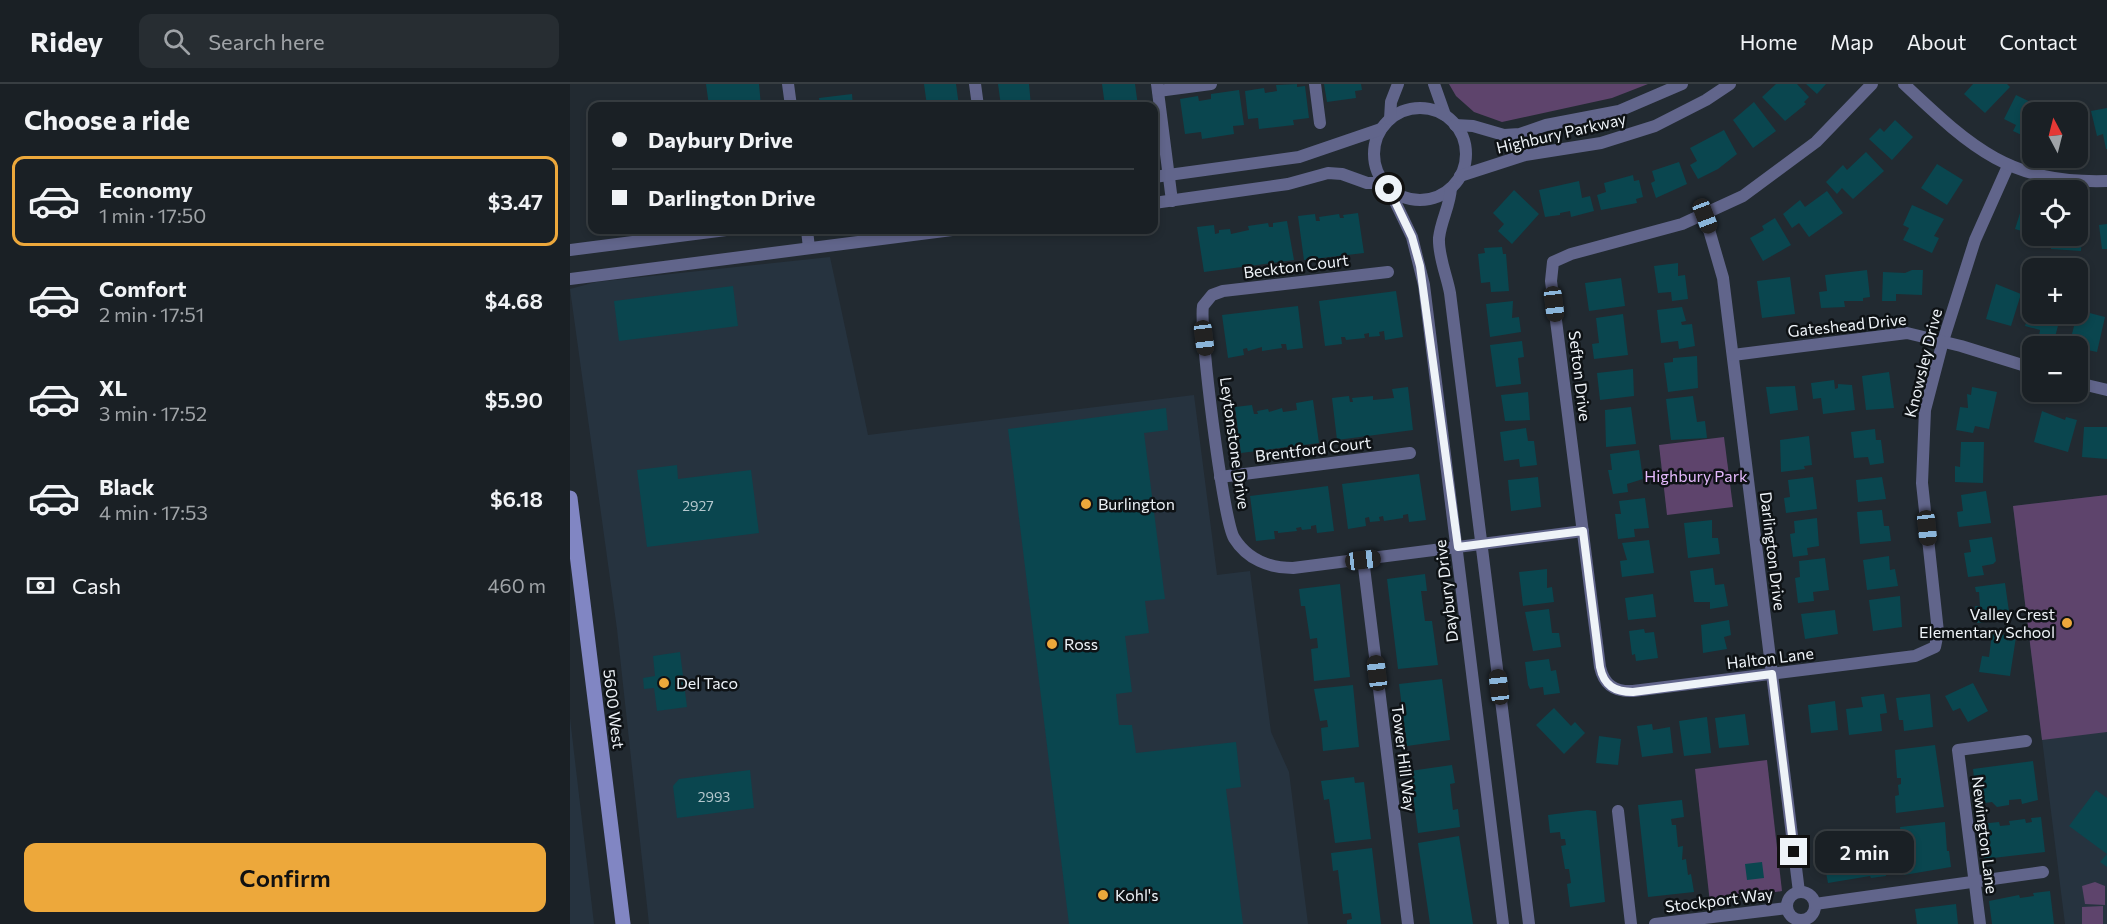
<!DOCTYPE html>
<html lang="en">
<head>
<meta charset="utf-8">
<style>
  body { margin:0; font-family:Commissioner,sans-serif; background:#272d32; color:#f1f3f6; height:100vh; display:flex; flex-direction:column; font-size:22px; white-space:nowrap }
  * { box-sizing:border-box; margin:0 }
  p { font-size:20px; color:#9fa3a7 }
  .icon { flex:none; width:33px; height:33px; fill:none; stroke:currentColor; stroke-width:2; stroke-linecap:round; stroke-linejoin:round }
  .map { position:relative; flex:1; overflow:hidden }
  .panel { display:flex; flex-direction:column; background:#1a2025; width:570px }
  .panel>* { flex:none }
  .guide { position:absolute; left:18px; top:18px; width:570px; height:132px; border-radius:12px; box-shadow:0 3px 9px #0003,0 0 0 2px #383e42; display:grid; align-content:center; height:132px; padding:0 24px; background:#1a2025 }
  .needle { width:39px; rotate:353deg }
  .tools { position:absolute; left:1452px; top:18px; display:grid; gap:12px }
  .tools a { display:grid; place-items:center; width:66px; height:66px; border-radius:12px; background:#1a2025; box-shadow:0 3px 9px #0003,0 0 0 2px #383e42; font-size:30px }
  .end { position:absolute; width:27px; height:27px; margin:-14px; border:8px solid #eef3f8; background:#111; box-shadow:0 0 0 3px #111 }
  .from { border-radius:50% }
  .bubble { position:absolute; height:42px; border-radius:12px; background:#1a2025; box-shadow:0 3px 9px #0003,0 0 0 2px #383e42; font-size:20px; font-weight:600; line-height:42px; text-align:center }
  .car { position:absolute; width:18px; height:36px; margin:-18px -9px; border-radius:8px; box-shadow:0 0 4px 2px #0007; background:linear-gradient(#222 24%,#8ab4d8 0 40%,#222 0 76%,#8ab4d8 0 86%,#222 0) }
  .guide b { display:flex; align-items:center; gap:21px; height:57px; font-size:22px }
  .guide b+b { border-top:2px solid #383e42 }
  .guide i { width:15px; height:15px; background:#f1f3f6 }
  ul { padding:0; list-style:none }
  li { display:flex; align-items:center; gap:18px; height:90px; margin:0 12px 9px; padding:0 12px; border:3px solid transparent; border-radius:12px }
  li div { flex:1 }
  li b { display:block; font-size:22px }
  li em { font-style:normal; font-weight:600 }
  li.current { border-color:#eda83b }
  li>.icon { width:54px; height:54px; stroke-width:1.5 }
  h2 { padding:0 24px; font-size:27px; line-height:72px }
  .pay { display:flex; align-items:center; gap:15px; height:66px; padding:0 24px; font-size:22px }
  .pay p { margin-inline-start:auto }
  .action { display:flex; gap:12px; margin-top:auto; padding:12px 24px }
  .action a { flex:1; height:69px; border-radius:12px; background:#eda83b; color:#111; font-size:24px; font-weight:600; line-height:69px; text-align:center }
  header { display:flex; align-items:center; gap:36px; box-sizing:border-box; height:84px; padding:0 30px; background:#1a2025; border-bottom:2px solid #383e42 }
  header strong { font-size:28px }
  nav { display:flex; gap:33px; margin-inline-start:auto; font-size:21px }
  .search { width:420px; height:54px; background:#272d32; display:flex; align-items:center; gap:15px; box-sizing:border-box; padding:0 21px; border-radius:12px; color:#9fa3a7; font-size:22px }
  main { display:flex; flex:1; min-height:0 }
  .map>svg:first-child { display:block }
  .built { fill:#26333f }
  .green { fill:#5e446c }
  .building { fill:#0a464f }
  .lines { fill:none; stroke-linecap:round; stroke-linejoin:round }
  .street { stroke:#61658b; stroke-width:12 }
  .secondary { stroke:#8186c3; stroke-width:15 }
  .route { stroke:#eef3f8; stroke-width:8 }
  .poi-dot { fill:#eda83b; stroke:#0e1215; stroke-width:2 }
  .labels { text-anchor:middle; stroke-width:5; stroke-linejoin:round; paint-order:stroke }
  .number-label { font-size:14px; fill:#b5c8ce }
  .street-label { font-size:16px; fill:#eef3f8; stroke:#0e1215 }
  .park-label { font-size:16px; fill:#e6bafe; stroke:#0e1215 }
  .poi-label { font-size:16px; fill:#eef3f8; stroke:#0e1215; text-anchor:start }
</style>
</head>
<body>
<header>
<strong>Ridey</strong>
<div class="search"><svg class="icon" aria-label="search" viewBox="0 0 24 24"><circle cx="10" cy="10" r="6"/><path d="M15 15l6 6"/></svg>Search here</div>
<nav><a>Home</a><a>Map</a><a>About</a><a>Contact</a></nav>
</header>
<main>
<section class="panel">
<h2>Choose a ride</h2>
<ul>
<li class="current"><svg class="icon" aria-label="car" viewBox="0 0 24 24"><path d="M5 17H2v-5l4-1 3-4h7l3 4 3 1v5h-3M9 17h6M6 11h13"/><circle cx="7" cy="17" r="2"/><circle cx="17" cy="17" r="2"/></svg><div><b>Economy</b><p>1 min · 17:50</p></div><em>$3.47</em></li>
<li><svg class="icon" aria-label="car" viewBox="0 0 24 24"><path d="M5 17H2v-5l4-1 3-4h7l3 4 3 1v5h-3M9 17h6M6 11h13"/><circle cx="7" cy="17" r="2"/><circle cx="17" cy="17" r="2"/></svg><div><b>Comfort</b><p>2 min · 17:51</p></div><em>$4.68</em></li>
<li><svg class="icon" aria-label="car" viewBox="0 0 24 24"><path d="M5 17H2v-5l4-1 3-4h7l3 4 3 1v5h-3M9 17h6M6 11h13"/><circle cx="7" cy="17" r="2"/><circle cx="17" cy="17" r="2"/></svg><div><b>XL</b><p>3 min · 17:52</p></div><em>$5.90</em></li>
<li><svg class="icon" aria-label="car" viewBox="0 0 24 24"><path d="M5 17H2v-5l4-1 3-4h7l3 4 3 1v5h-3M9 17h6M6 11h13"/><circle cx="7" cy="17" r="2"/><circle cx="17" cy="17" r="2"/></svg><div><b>Black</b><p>4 min · 17:53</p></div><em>$6.18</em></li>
</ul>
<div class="pay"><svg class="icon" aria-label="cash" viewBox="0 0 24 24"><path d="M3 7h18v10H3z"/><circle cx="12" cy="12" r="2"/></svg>Cash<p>460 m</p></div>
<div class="action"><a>Confirm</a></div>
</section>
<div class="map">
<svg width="1537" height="840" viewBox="0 0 1537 840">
  <rect width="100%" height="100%" fill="#222a31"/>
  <g class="built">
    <path d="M260,173l38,178 326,-40 23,180 33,-4 21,161 18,40 19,152h-659l-32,-295 -47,-340 26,-7z"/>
    <path d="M1537,411v429h-42l-52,-418z"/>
    <path d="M0,634l24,206h-24z"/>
  </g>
  <g class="green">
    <path d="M879,0h199l-36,14 -110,24 -28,-10 -18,-16z"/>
    <path d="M1154,353l9,70 -66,8 -8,-70z"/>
    <path d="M1537,411v237l-65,8 -29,-234z"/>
    <path d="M1197,676l15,131 -72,12 -15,-134z"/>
    <path d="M1525,798l10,4v19l-20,-1 -3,-18z"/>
    <path d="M1533,822v18h-21v-17z"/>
  </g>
  <g class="building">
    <path d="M136,0h53l2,22h-52z"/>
    <path d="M354,0h32l3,22h-32z"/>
    <path d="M428,0h31l2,22h-30z"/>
    <path d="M532,0h33l3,22h-33z"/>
    <path d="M727,0v3l8,-1 4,32 -16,2 1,5 -35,4 -1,-11 -10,1 -3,-28 19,-3 1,5 12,-2 -1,-6z"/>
    <path d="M754,0h37l1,6 -7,1 1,7 -29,4z"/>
    <path d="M1206,0h21l12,13 -5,5 2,2 -21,17 -23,-24z"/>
    <path d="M1236,0h20l-9,10z"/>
    <path d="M1403,0h34l3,3 -25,26 -21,-19z"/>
    <path d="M669,6l5,35 -11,1 1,8 -32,5 -1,-7 -16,2 -5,-35 18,-3 1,5 12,-2v-5z"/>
    <path d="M282,10l1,12h-33l-1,-8z"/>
    <path d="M1446,11l27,13 -2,4h-9v18l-4,8 -15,-7 3,-6 -12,-6z"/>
    <path d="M1184,18l22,29 -23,17 -20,-28z"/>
    <path d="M1537,24v41h-1l-3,-15 -6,2 -6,-25z"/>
    <path d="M1325,36l18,17 -21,23 -23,-21 11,-11 4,4z"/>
    <path d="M1154,46l13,24 -19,15 -20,10 -8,-14 7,-4 -7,-13z"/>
    <path d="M1508,48l8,1 -2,16 -6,-1z"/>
    <path d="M1296,68l18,19 -31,28 -11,-11 -5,6 -11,-12 17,-17 4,5z"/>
    <path d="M1109,78l8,22 -31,14 -5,-15 4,-2 -3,-10z"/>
    <path d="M1367,80l26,16 -16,25 -26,-17z"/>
    <path d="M22,82v25h-1l-3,-24z"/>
    <path d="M1063,91l1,6 5,-1 4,17 -7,2 1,4 -36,7 -4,-15 9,-3 -2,-9z"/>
    <path d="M1009,97l3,17 8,-2 4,15 -23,6 -1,-6 -10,2v2l-15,2 -6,-27z"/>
    <path d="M944,106l25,24 -27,30 -14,-13 6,-7 -11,-11z"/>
    <path d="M1257,107l16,22 -34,24 -10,-14 -7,5 -9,-14 17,-14 5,7z"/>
    <path d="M1342,121l32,14 -10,17 5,2 -7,15 -29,-13 6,-12 -6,-3z"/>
    <path d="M1457,125l5,2v23l-17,-5 6,-19 5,1z"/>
    <path d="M788,129l6,40 -60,7 -6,-44 17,-2 1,7h4l-1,-4 20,-3 1,4h4l-1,-3z"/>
    <path d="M1205,134l16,27 -28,16 -13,-23 14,-8 -2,-4z"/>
    <path d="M1508,134h5l-2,33 -30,-2v-13h27z"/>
    <path d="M717,137l7,39 -90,12 -7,-45 17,-2 1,9 4,-1v-3l11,-1 1,5 18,-4 -1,-4 20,-3 1,4h4v-4z"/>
    <path d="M1537,140v25h-5l-3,-24z"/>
    <path d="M932,163l1,7h3l3,37 -18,1 -1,-10 -9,1 -3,-29 7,-1 -1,-5z"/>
    <path d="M1108,179v13l7,-1 3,24 -16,2 -1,-9 -13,1 -4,-27z"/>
    <path d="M1297,186l3,27 -7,1v3h-19l1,6 -24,1 -2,-16 8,-1 -2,-16z"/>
    <path d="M1342,186h11l-1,25 -26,-1v7h-14l1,-29 22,1z"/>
    <path d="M1220,193l5,37 -33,4 -5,-37z"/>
    <path d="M1051,194l4,28 -36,5 -4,-28z"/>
    <path d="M1426,200l25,10 -10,32 -25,-7z"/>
    <path d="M163,202l5,40 -119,15 -5,-40z"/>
    <path d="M826,207l7,46 -18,3 -1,-9 -5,1 1,4 -11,1v-4l-5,1 1,4 -19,2 -1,-3h-4l1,7 -17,2 -6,-45z"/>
    <path d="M943,217l-1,17 7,-1 2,15 -31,5 -4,-33z"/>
    <path d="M1462,218v12h29l-7,27 -15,-5 1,-6 -15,-4z"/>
    <path d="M728,222l5,42 -16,2 -1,-6h-5l1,4 -20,3v-4l-14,4 -1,-3 -4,1 1,6 -16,3 -6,-43z"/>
    <path d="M1112,223l4,14 -5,1 1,3 10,-1 3,22 -16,3 -1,-8 -17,2 -4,-33z"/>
    <path d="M1508,226l27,7 -8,35 -28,-6z"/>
    <path d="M1053,230l5,41 -34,4 -2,-15 7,-1 -3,-25z"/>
    <path d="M952,257l2,16 -6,1 3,26 -25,3 -6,-42z"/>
    <path d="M1127,272l1,32 -30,4 -4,-29 9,-1v-4z"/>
    <path d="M1063,285l1,27 -34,4 -3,-27z"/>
    <path d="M1319,288l5,36 -28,2 -4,-34z"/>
    <path d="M1264,296l1,9 3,-1v-4l14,1 3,25 -32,4 -2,-16 -8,1 -2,-16z"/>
    <path d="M1225,302l3,24 -28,4 -4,-27z"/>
    <path d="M838,303l5,43 -76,10 -5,-42 17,-2 1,6h3l-1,-4 21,-2v4l21,-2 -2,-9z"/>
    <path d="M1402,303l25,5 -8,37 -14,-3 -2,7 -17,-3 4,-23 8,1 -1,-14 4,1z"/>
    <path d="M958,308l2,28 -25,1 -4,-26z"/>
    <path d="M1123,312l4,26 8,-1 2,17 -36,2 -5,-41z"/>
    <path d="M743,316l6,43 -78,10 -6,-46 17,-2 2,9h4l-1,-3 11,-2 1,3 13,-4 1,4 14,-2 -1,-7z"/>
    <path d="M1061,323l5,37 -30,3 -1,-37z"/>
    <path d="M596,324l2,22 -24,3 21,166 -20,2 4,32 -24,3 7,56 -16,2 3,31h13l4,28 100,-11 5,45 -15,2 17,135h-174l-61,-495z"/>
    <path d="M1472,327l23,9 1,-3 11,3 -9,32 -34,-10z"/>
    <path d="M1514,343h23v32l-25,-2z"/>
    <path d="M956,344l2,13h6l3,24 -17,2 -1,-8 -15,2 -4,-29z"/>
    <path d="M1305,345l1,11h5l3,23 -14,2 -2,-8 -14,1 -3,-26z"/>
    <path d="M1239,352l3,29 -8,1 1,3 -24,3 -1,-32z"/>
    <path d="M1391,358h23l-1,41 -28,-1v-16l5,1z"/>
    <path d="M1069,366l4,29 -16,5 1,8 -15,2 -5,-24h4l-2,-16z"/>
    <path d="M107,381l1,14 73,-9 8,63 -112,14 -10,-77z"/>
    <path d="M849,390l7,46 -17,2 -1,-8 -5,1v3l-19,3 -1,-5 -4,1 1,4 -10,1 -1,-5 -4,1 1,8 -18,3 -6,-45z"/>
    <path d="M968,393l3,30 -30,4 -3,-31z"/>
    <path d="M1243,393l4,32 -31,4 -2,-15 6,-1 -2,-17z"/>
    <path d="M1312,393l4,22 -28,3 -2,-22z"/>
    <path d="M758,402l6,45 -17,2 -1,-8 -5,1v3l-9,1 -1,-3 -5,1 1,3 -19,2v-2h-4l1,8 -19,2 -6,-45z"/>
    <path d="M1416,407l5,32 -32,4 -2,-15 6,-1 -2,-16z"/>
    <path d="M1075,414l4,30 -15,1 1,8 -17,2 -3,-25h6l-2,-13z"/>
    <path d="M1312,426l2,16h5l2,15 -31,3 -3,-32z"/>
    <path d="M1247,434l2,28 -12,2 1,7 -15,2 -3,-23 5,-1 -1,-12z"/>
    <path d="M1142,436v18h6l2,16 -32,4 -4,-35z"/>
    <path d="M1422,453l4,24 -3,3 -11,2 2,9 -16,2 -4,-24 7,-1 -2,-12z"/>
    <path d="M1079,456l5,33 -32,4 -2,-16 7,-1 -5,-17z"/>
    <path d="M1319,472l1,14 5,-1 3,17 -31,4 -4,-30z"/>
    <path d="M1255,474l4,32 -16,2 1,9 -16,2 -3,-25 5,-1 -1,-16z"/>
    <path d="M1143,484l2,17 9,-1 4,22 -18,3v-7h-16l-4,-31z"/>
    <path d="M977,485v19l5,-1 2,15 -31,4 -4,-34z"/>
    <path d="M855,490l2,17h-6l4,30h7l6,44 -40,4 -11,-90z"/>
    <path d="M1435,499l5,36 -33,4 -2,-17h5l-1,-14h-3l-1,-5z"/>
    <path d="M770,500l10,93 -36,4 -3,-32 7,-1 -1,-10 -7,1 -5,-33h-4l-2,-17z"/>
    <path d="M1083,510l3,23 -28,3 -3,-22z"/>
    <path d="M1330,512l2,31 -29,4 -4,-31z"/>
    <path d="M979,525l3,24h7l2,14 -28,4 -8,-39z"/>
    <path d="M1265,526l3,24 -33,5 -4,-25z"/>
    <path d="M1159,536l2,15 -7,2 3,12 -24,4 -2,-28z"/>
    <path d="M1074,545l1,4 9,-1 4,26 -22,3 -1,-7 -3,1 -3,-24z"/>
    <path d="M1422,549l24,4 -6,39 -31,-4 3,-16 7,1z"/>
    <path d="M110,568l7,55 -30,4 -3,-23 -10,1 -1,-11 12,-2 -2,-20z"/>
    <path d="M979,575l2,12 5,-1 4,23 -16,2 -1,-8 -13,2 -2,-4 -3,-23z"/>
    <path d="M872,595l8,61 -43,6 -8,-62z"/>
    <path d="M1403,599l15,28 -20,11 -8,-14 -7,3 -8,-15z"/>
    <path d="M783,601l6,62 -36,4 -2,-23 7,-1 -1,-7 -7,1 -6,-32z"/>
    <path d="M1314,610l3,19 -7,1 2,17 -33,4 -3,-26 17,-2 -2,-10z"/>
    <path d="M1360,610l3,33 -29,4 -1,-11h-4l-3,-22z"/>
    <path d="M1265,617l3,29 -27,3 -3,-28z"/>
    <path d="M984,624l17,18 4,-4 10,11 -21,21 -28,-29z"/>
    <path d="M1175,630l4,31 -30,3 -4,-30z"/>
    <path d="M1137,633l4,36 -27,3 -5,-35z"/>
    <path d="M1082,640l1,6 17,-3 3,26 -31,4 -5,-31z"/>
    <path d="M1029,652l22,3 -3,26 -22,-2z"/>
    <path d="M1365,661l9,62 -48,6 -1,-17 4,-1 -1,-10 3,-1v-6h-4l-2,-28z"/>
    <path d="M1463,677l5,39 -16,4 -1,-5 -12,1v5l-12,2 -5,-5 -15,2 -4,-35z"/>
    <path d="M882,681l3,18 -5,1 3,26 5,-1 2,18 -42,6 -8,-62z"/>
    <path d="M180,686l4,38 -77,10 -4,-32 6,-7z"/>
    <path d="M784,693l1,6 9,-1 7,57 -36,4 -6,-44 -5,1 -3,-19z"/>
    <path d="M1526,706l11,8v69l-7,-5 7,-8 -38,-28z"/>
    <path d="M1112,716l2,17 -13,2 1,6h4l2,22 5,-1 -1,14 4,-1 2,16 3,-1 3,18 -46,5 -10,-92z"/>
    <path d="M1017,726l9,1 9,91 -35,5 -3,-23 4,-1 -2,-14h-4l-4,-23 5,-1 -1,-6h-4l-1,-7 -10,1 -2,-18z"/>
    <path d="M1471,733l4,35 -61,7 -4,-35 19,-2 1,4 10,-1 -1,-4 16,-2 1,4 6,-1 -1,-4z"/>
    <path d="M1375,738l2,29h2l2,16 -47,8 -2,-19 7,-1 -4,-12h-3l-2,-16z"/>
    <path d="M1312,745l4,47 -15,2 -1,-2 -42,7 -9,-47 18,-1 1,3 10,-1 1,3 16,-5v-3z"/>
    <path d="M889,752l14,88h-43l-12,-81z"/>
    <path d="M802,764l9,76h-34v-4l5,-1 -1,-6 -8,1 -5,-44 -5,1 -2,-18z"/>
    <path d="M1192,778l2,16 -17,2 -2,-16z"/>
    <path d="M1480,807l4,33h-62l-3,-23 30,-6 1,3 14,-2 -1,-3z"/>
    <path d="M1386,820l2,20h-41l-2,-15z"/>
  </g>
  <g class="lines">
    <g class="street">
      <path d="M218,0l3,22"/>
      <path d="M405,0l3,22"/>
      <path d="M587,0l15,117"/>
      <path d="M745,0l5,39"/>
      <path d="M864,0l11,31"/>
      <path d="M1302,0l-56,58 -73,54 -61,28 -111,30 -18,8 -2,19 49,386c4,18 15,25 33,24l282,-35 20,-9 3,-15 -16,-149 3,-73 18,-69 32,-101 33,-74"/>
      <path d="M1334,0c67,63 105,100 203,97"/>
      <path d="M588,7l53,-7"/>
      <circle cx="850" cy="70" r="46"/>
      <path d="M820,35l1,-17 7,-18"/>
      <path d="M885,41l18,1 31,9 16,-1 26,-9 73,-14 63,-27"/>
      <path d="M890,92l65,-21 76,-12 54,-17 51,-26 24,-16"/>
      <path d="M584,93l145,-20 82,-28"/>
      <path d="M881,104c-1,18 -10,32 -12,50 -1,18 8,38 11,55l79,631"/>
      <path d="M819,105l23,48 12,48 79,639"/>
      <path d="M584,119l134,-19 40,-11 14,1 25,9h16"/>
      <path d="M1135,132l18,62 76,614"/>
      <path d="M237,146l2,18"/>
      <path d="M0,166l156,-20"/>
      <path d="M818,188l-165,19 -11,4 -9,11c-4,23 20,213 31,232 13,21 35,30 59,30l290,-37"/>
      <path d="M0,195l382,-49"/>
      <path d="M1163,271l174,-22 54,13 71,22"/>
      <path d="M1508,299l29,7"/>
      <path d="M650,393l190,-24"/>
      <path d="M793,475l45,365"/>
      <path d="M1048,727l13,113"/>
      <circle cx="1231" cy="822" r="14"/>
      <path d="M1245,820c76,-10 152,-22 228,-32"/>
      <path d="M1085,840l132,-16"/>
      <path d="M1410,840l-22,-174 68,-9"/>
    </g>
    <path class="secondary" d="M0,414l53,426"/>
  </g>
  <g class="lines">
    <path class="route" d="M819,105l23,48 8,29 38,281 125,-16 17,136c4,19 15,25 33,25l139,-18 22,178"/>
  </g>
  <g class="poi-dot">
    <circle cx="516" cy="420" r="6"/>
    <circle cx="1497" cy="539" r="6"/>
    <circle cx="482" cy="560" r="6"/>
    <circle cx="94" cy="599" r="6"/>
    <circle cx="533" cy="811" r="6"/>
  </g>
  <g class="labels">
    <g class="number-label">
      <text x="128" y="427">2927</text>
      <text x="144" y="718">2993</text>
    </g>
    <g class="street-label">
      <text transform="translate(991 49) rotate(-13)" y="6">Highbury Parkway</text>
      <text transform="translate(726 182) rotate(-7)" y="6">Beckton Court</text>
      <text transform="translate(1277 241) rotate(-6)" y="6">Gateshead Drive</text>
      <text transform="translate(1353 279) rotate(-76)" y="6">Knowsley Drive</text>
      <text transform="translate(1010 292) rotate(83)" y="6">Sefton Drive</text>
      <text transform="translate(665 359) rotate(82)" y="6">Leytonstone Drive</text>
      <text transform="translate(743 365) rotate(-7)" y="6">Brentford Court</text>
      <text transform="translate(1203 467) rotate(83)" y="6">Darlington Drive</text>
      <text transform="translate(876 507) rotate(-97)" y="6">Daybury Drive</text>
      <text transform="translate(1200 574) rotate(-7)" y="6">Halton Lane</text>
      <text transform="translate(44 625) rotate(83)" y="6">5600 West</text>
      <text transform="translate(834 674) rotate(83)" y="6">Tower Hill Way</text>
      <text transform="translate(1415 751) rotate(83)" y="6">Newington Lane</text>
      <text transform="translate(1149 816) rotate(-7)" y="6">Stockport Way</text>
    </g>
    <g class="park-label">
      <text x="1126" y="398">Highbury Park</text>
    </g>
    <g class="poi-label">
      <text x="528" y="426">Burlington</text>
      <text x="1485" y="536" text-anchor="end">Valley Crest<tspan x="1485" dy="18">Elementary School</tspan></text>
      <text x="494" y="566">Ross</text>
      <text x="106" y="605">Del Taco</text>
      <text x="545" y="817">Kohl's</text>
    </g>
  </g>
</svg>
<div class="tools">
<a><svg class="needle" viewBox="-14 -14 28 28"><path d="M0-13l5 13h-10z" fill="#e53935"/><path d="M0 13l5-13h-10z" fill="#9fa3a7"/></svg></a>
<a><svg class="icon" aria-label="locate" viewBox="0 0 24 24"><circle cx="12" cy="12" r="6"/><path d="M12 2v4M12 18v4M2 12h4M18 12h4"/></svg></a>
<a>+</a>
<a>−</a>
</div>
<i class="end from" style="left:819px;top:105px"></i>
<i class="end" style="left:1224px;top:768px"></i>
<div class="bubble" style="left:1245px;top:747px;width:99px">2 min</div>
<i class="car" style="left:1135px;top:132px;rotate:159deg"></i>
<i class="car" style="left:984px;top:220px;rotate:173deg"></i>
<i class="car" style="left:634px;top:254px;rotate:173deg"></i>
<i class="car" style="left:1357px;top:444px;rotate:174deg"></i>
<i class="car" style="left:793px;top:476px;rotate:83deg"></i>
<i class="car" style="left:807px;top:589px;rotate:353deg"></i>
<i class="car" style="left:929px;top:603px;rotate:353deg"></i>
<div class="guide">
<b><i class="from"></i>Daybury Drive</b>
<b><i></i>Darlington Drive</b>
</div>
</div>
</main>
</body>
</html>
